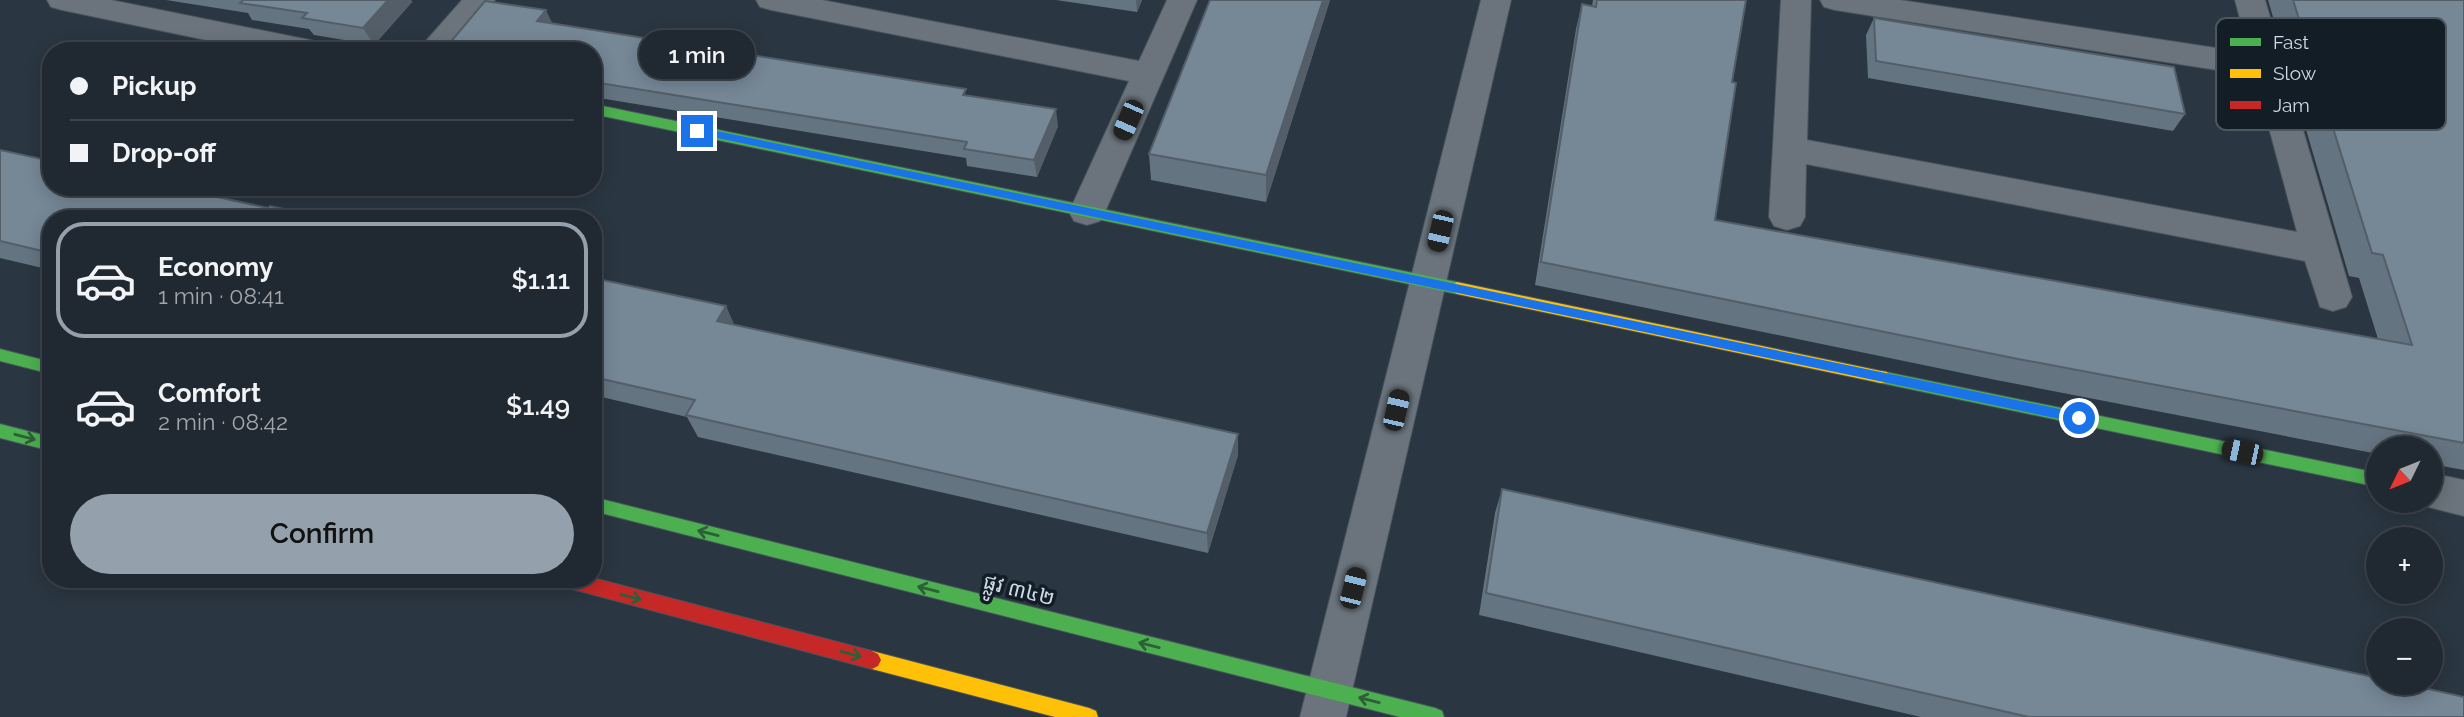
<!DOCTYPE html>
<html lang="en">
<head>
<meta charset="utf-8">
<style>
  body { margin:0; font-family:Raleway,"Noto Sans Khmer",sans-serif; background:#2d343d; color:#f1f3f6; height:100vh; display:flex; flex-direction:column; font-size:26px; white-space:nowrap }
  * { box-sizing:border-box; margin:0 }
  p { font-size:23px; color:#a2a6ab }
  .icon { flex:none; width:38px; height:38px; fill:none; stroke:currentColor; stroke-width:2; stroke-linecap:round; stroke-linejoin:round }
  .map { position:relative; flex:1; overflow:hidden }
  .sheet { position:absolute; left:42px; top:210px; width:560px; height:378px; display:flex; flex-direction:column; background:#202831; border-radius:28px; box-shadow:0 4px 18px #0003,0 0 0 2px #3d444d }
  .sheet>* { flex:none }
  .hud { position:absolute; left:42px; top:42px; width:560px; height:154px; border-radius:28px; box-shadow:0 4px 18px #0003,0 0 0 2px #3d444d; display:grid; align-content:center; height:154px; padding:0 28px; background:#202831 }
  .needle { width:46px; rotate:227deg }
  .fabs { position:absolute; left:2366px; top:436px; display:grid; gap:14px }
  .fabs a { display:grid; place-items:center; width:77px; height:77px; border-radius:50%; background:#202831; box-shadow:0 4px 18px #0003,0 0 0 2px #3d444d; font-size:35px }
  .end { position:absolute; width:32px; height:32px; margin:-16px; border:9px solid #1a73e8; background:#fff; box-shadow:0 0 0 4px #fff }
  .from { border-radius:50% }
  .bubble { position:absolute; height:49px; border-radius:24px; background:#202831; box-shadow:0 4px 18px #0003,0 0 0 2px #3d444d; font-size:23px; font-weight:600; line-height:49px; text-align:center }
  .car { position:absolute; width:21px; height:42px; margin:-21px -10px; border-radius:9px; box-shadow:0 0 5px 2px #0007; background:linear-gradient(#222 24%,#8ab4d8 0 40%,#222 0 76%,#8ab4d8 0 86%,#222 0) }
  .hud b { display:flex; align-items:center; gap:24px; height:66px; font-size:26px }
  .hud b+b { border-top:2px solid #3d444d }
  .hud i { width:18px; height:18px; background:#f1f3f6 }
  ul { padding:12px 0 0; list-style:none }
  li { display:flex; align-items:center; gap:21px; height:116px; margin:0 14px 10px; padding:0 14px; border:4px solid transparent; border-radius:28px }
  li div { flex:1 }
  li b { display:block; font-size:26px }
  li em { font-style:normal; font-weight:600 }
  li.active { border-color:#94a1ad }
  li>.icon { width:63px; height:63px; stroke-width:1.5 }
  .button { display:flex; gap:14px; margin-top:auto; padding:14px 28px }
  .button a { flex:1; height:80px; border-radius:42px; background:#94a1ad; color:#111; font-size:28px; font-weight:600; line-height:80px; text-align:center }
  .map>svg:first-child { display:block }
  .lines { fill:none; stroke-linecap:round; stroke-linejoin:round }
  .street-casing { stroke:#48535c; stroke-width:2 }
  .fast-casing { stroke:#48535c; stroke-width:2 }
  .slow-casing { stroke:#48535c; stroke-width:2 }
  .jam-casing { stroke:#48535c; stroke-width:2 }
  .street { fill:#6b747c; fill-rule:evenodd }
  .fast { fill:#4caf50; fill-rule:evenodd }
  .slow { fill:#ffc107; fill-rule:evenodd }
  .jam { fill:#c62828; fill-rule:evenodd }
  .wall { fill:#657481 }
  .shaded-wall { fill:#535e69 }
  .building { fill:#768796; stroke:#535e69; stroke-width:2 }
  .oneway { stroke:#2d5f39 }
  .route { fill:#1a73e8 }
  .labels { text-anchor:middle; stroke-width:7; stroke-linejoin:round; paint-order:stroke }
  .street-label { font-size:21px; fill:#cddae7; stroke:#131d26 }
  .key { fill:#131d26; stroke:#4b5660; stroke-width:2 }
  .key-label { font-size:19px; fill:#cddae7 }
</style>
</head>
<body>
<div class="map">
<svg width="2464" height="717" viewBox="0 0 2464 717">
  <rect width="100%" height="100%" fill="#2a3641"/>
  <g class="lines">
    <defs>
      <g id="street">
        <path d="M47,0h64l199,40 11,3 5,8h-68l-196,-41 -11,-3z"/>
        <path d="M462,0h33l-44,51h-34z"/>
        <path d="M756,0h66l317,61 28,-61h30l-92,212 -5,9 -13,4 -13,-4 -5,-9 60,-131 -358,-71 -11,-3z"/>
        <path d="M1481,0h30l-165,717h-46z"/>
        <path d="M1781,0h30l-4,140 490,92 -42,-156 -420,-66 -11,-3 -4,-7h80l349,53 -14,-53h30l87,297 -6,10 -13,4 -13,-4 -15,-46 -499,-97 -1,53 -5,9 -13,4 -13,-4 -5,-9z"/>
        <path d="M2431,473l33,7v36l-48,-12 -1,-4h16z"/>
      </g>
      <g id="fast">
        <path d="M593,104l864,178 8,6 -8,6 -864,-180z"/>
        <path d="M0,349l51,13v12l-51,-13z"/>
        <path d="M1881,371l497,102v14l-497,-104 -6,-1 -2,-5 2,-5z"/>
        <path d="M0,424l51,13v14l-51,-13z"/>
        <path d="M593,497l842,211 7,3 2,6h-44l-807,-206z"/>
      </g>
      <g id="slow">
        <path d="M1457,282l424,89 6,1 2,5 -2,5 -6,1 -424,-89 -8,-6z"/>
        <path d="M872,651l217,57 7,3 2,6h-43l-183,-48 -6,-3 -3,-6 3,-6z"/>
      </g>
      <path id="jam" d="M593,578l279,73 6,3 3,6 -3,6 -6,3 -307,-82 -6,-2 -3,-6z"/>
    </defs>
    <use href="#street" class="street-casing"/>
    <use href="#fast" class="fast-casing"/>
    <use href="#slow" class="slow-casing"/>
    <use href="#jam" class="jam-casing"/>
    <use href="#street" class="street"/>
    <use href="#fast" class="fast"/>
    <use href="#slow" class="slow"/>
    <use href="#jam" class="jam"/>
  </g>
  <g class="wall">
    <path d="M166,0h245l1,2 -38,43 -60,-10 -5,-6 -57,-9 -4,-7z"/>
    <path d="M1056,0h86l-5,12z"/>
    <path d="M1330,0l-64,202 -115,-22 -2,-26z"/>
    <path d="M1593,0h153l-14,82 -17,138 663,119 -19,-61 -10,-2 -81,-276h196v470l-33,-6v-16h-53v6l-382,-74 -461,-95 41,-256 6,-25 10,2z"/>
    <path d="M1874,18l311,96 -12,17 -305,-53 -2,-43z"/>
    <path d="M553,24l415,72 90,30 -21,51 -70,-11 -1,-8 -373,-61v-46h-142l-3,-6z"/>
    <path d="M0,150l268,58 -217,11v51l-51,-12z"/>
    <path d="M593,278l133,28 8,19 504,109v21l-30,98 -510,-116 -11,-20 -94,-22z"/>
    <path d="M1502,489l962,228h-543l-442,-102 16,-102z"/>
  </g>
  <g class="shaded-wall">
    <path d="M388,0h23l1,2 -38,43 -11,-17z"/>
    <path d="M1136,0h6l-5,12z"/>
    <path d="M1323,0h7l-64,202v-27z"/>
    <path d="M546,10l8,17 -17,-6z"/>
    <path d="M1056,109l2,17 -21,51 -3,-17z"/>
    <path d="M726,306l10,23 -19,-8z"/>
    <path d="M1238,434v21l-30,98 -1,-20z"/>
  </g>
  <g class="building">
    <path d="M243,0h145l-25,28 -61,-10 5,-5 -67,-10z"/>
    <path d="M1210,0h113l-57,175 -117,-21z"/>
    <path d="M1597,0h149l-14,82 4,1 -21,137 697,125 -29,-90 -11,-2 -79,-253h171v443l-451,-85 -472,-96 41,-258 14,3z"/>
    <path d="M485,1l61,9 -9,11 429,68 -3,6 93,14 -22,51 -70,-11 3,-7 -374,-60v-31h-109l-36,-6z"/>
    <path d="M1874,18l300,49 11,47 -309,-53z"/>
    <path d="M0,150l51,11v26h121l96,21 2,-2 61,13h-280v34l-51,-12z"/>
    <path d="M593,278l133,28 -9,15 521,113 -31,99 -521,-118 9,-15 -102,-23z"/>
    <path d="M1502,489l876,189v4h19l67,15v20h-435l-543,-124z"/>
  </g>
  <defs><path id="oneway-shaft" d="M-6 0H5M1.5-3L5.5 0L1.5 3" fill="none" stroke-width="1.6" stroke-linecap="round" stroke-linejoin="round" transform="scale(1.75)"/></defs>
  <g class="oneway">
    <use href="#oneway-shaft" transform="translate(25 437) rotate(15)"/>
    <use href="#oneway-shaft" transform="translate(708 533) rotate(-166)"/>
    <use href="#oneway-shaft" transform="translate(928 589) rotate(-166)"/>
    <use href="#oneway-shaft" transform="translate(631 597) rotate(15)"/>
    <use href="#oneway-shaft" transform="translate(1149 645) rotate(-166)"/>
    <use href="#oneway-shaft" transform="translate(851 654) rotate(15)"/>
    <use href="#oneway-shaft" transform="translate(1369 700) rotate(-166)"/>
  </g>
  <path class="route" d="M697,127l1382,286 6,5 -6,5 -1385,-290 -2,-2z"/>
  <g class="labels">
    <g class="street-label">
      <text transform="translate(1019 590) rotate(14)" y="7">ផ្លូវ ៣៤២</text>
    </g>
  </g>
  <rect x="2216" y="18" width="230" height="112" rx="10" class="key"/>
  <rect x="2230" y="38" width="31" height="8" fill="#4caf50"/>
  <rect x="2230" y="69" width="31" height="9" fill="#ffc107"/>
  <rect x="2230" y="101" width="31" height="8" fill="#c62828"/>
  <g class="key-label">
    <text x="2273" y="49">Fast</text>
    <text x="2273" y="80">Slow</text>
    <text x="2273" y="112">Jam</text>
  </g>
</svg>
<div class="fabs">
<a><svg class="needle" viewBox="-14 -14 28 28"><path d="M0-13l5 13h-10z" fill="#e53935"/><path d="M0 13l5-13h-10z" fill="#a2a6ab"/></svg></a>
<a>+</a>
<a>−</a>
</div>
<i class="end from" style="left:2079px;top:418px"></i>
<i class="end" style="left:697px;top:131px"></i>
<div class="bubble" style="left:639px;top:30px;width:116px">1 min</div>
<i class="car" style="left:1128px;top:120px;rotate:204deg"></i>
<i class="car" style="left:1440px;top:231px;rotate:193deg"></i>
<i class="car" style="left:1396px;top:410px;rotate:13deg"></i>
<i class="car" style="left:2242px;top:452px;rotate:282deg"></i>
<i class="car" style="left:1353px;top:588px;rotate:14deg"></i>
<div class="hud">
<b><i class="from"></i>Pickup</b>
<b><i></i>Drop-off</b>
</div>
<section class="sheet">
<ul>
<li class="active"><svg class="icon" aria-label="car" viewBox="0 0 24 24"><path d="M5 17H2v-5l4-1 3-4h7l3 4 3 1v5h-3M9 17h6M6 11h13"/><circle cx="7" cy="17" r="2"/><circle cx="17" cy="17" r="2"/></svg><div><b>Economy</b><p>1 min · 08:41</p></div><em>$1.11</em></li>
<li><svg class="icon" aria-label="car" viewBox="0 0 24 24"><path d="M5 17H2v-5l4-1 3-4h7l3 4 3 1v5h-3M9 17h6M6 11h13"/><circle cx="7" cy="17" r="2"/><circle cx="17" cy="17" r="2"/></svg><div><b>Comfort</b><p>2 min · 08:42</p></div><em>$1.49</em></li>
</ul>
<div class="button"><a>Confirm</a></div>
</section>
</div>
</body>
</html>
